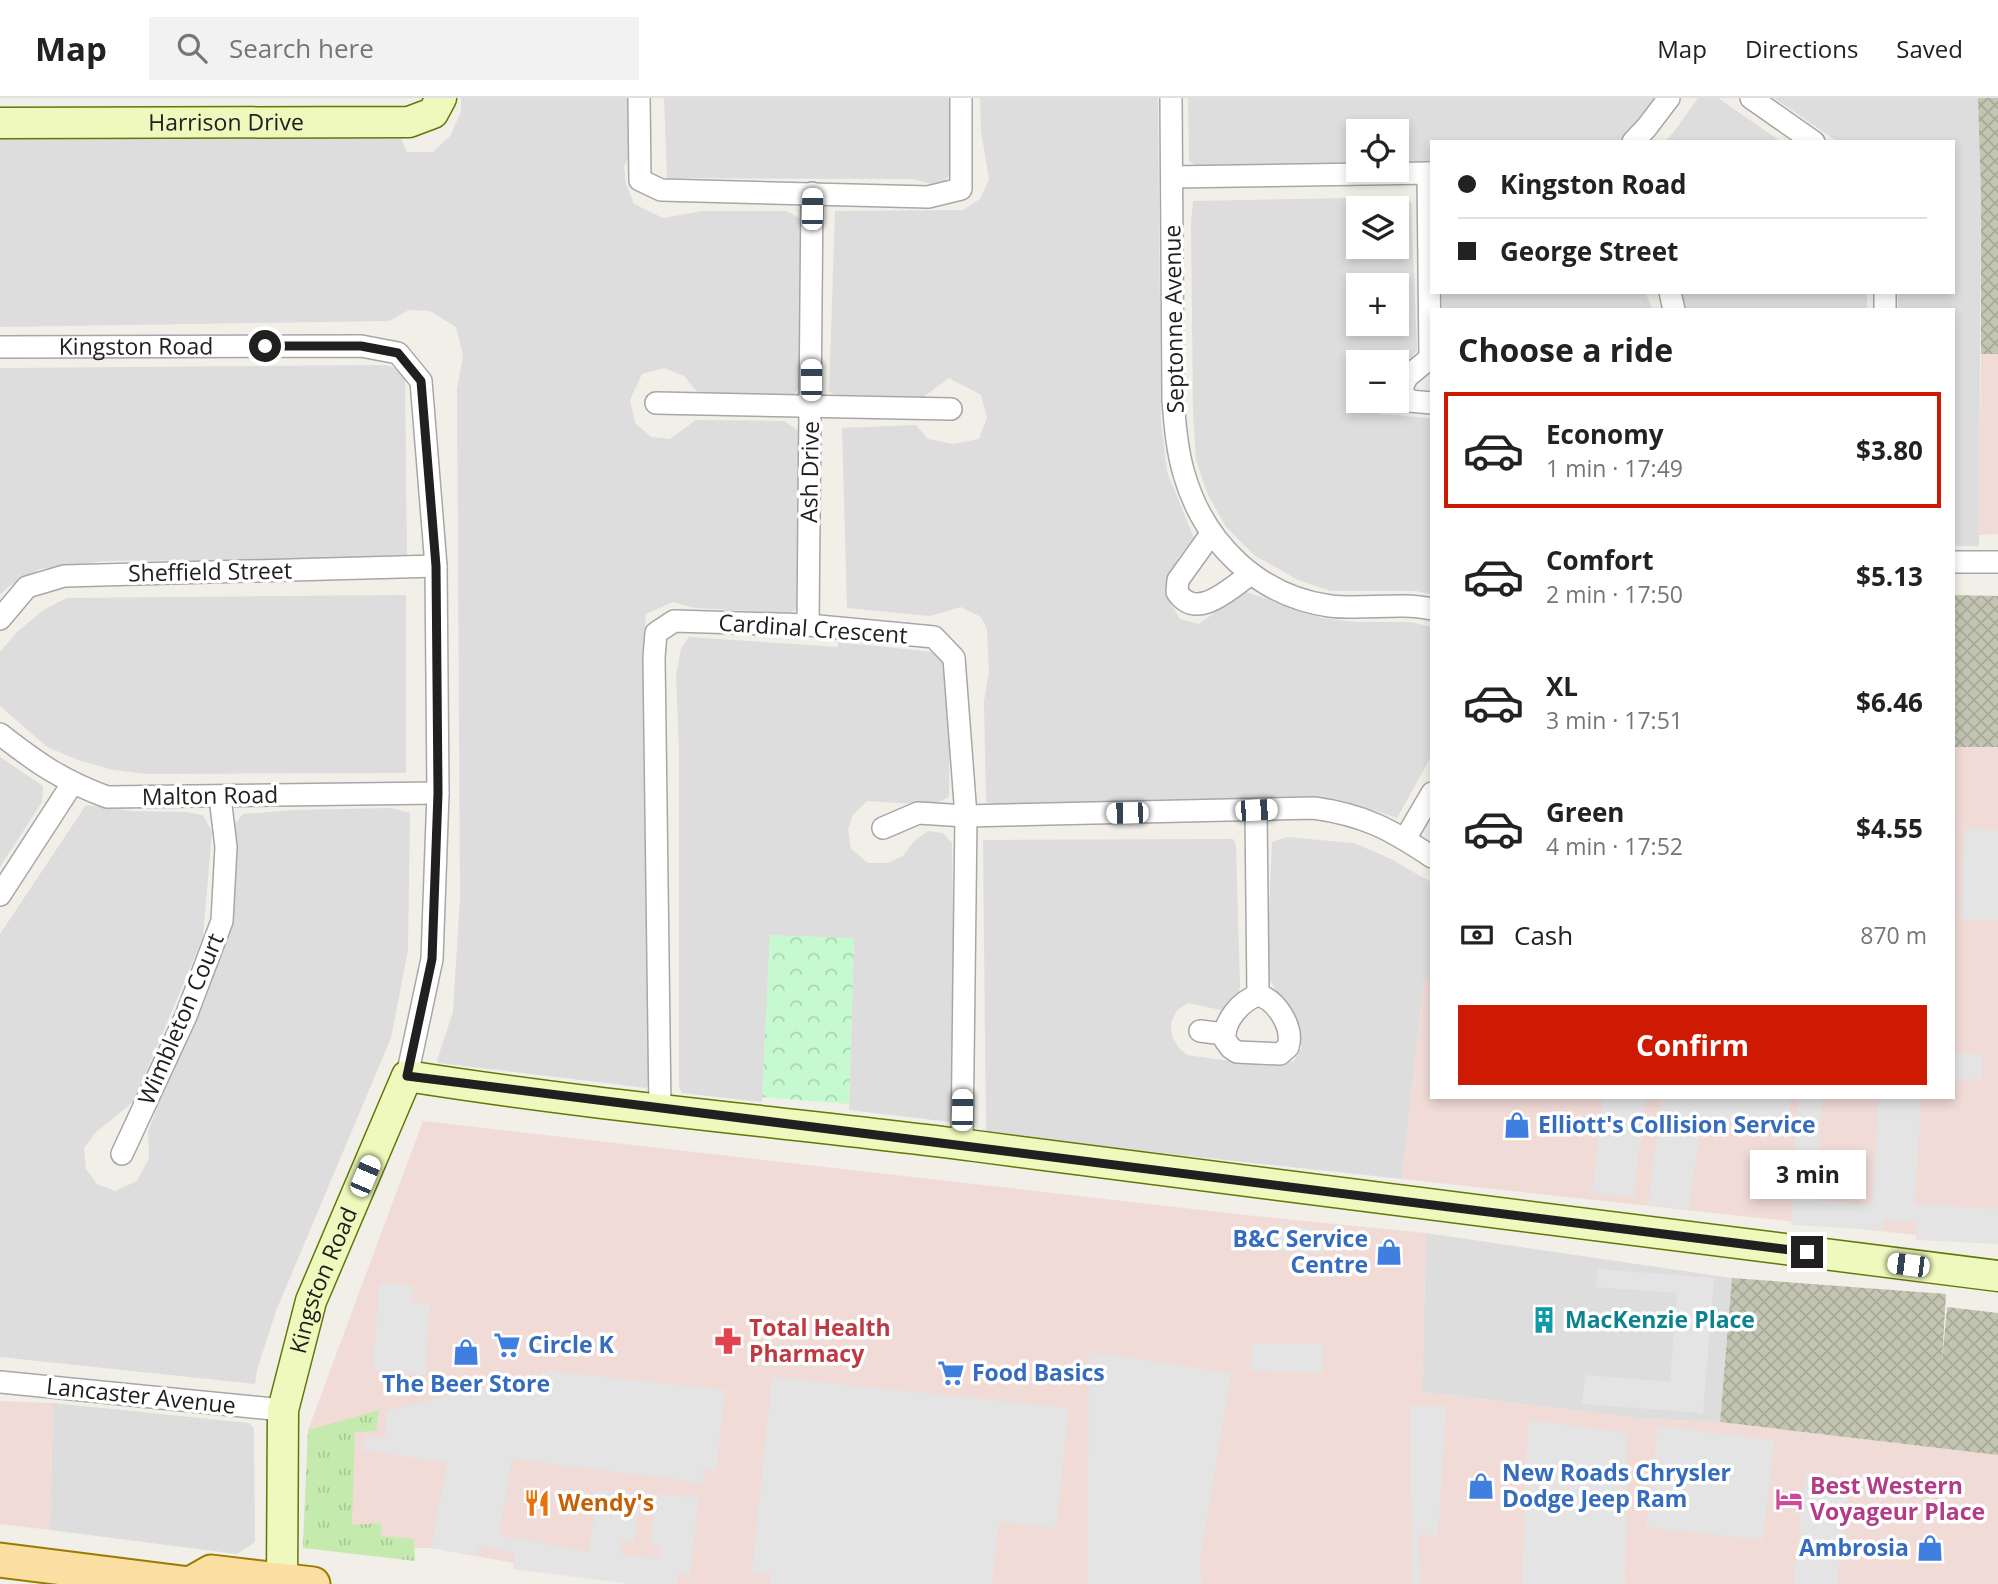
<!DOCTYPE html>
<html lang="en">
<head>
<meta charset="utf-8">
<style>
  body { margin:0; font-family:"Open Sans",sans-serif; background:#f2f2f2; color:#222; height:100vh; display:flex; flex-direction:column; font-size:26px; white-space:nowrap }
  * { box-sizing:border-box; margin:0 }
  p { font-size:23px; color:#767676 }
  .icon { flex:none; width:38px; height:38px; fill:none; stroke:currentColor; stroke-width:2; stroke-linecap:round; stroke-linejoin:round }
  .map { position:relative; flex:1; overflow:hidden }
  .panel { position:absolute; left:1430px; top:210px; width:525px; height:791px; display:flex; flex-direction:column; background:#fff; border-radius:0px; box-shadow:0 4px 10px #0003 }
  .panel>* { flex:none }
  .top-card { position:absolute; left:1430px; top:42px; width:525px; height:154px; border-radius:0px; box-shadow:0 4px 10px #0003; display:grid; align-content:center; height:154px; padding:0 28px; background:#fff }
  .controls { position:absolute; left:1346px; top:21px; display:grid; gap:14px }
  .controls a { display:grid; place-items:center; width:63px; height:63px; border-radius:0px; background:#fff; box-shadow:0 4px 10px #0003; font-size:35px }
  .end { position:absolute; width:32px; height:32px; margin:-16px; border:9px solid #202020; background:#fff; box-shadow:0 0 0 4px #fff }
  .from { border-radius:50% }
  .bubble { position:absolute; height:49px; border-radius:0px; background:#fff; box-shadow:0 4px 10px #0003; font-size:23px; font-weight:700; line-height:49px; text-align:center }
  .car { position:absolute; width:21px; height:42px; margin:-21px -10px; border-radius:9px; box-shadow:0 0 5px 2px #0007; background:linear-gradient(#fff 24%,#345 0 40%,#fff 0 76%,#345 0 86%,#fff 0) }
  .top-card b { display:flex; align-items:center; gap:24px; height:66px; font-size:26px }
  .top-card b+b { border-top:2px solid #e0e0e0 }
  .top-card i { width:18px; height:18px; background:#222 }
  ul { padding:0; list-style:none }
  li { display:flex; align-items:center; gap:21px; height:116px; margin:0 14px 10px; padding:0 14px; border:4px solid transparent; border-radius:0px }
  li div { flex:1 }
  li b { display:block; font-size:26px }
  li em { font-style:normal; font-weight:700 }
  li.on { border-color:#ce1a03 }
  li>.icon { width:63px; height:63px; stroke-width:1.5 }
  h2 { padding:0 28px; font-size:32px; line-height:84px }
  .pay { display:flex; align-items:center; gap:18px; height:77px; padding:0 28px; font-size:26px }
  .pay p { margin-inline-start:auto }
  .action { display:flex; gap:14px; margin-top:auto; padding:14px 28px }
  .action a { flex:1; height:80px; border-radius:0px; background:#ce1a03; color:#fff; font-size:28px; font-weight:700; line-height:80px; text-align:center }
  header { display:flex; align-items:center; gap:42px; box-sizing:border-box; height:98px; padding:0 35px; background:#fff; border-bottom:2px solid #e0e0e0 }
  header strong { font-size:33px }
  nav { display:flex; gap:38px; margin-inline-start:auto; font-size:24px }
  .search { width:490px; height:63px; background:#f2f2f2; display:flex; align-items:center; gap:18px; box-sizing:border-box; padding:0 24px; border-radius:0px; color:#767676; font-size:26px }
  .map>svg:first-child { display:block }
  .residential { fill:#dedddd; fill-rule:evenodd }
  .commercial { fill:#f1dbd7 }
  .construction { fill:url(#construction-cross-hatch) }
  .grass { fill:url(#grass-tufts) }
  .park { fill:url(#park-crowns) }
  .parking { fill:#e4e4e4 }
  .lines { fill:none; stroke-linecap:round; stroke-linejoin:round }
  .street-casing { stroke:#a7a7a7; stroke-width:24 }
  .secondary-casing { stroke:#5f7806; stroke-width:33 }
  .primary-casing { stroke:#9b7a02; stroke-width:37 }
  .street { stroke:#fff; stroke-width:21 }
  .secondary { stroke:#eff9bd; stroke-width:30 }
  .primary { stroke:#fbdfa2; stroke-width:33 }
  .route { stroke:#202020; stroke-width:9 }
  .labels { text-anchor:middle; stroke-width:7; stroke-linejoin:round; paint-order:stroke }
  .street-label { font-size:23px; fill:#202020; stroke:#fff }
  .shop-label { font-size:23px; font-weight:bold; fill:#366cbe; stroke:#fff; text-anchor:start }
  .culture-label { font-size:23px; font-weight:bold; fill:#0d838f; stroke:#fff; text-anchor:start }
  .health-label { font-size:23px; font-weight:bold; fill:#be3a42; stroke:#fff; text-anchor:start }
  .hotel-label { font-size:23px; font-weight:bold; fill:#b23c85; stroke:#fff; text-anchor:start }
  .food-label { font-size:23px; font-weight:bold; fill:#c56008; stroke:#fff; text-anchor:start }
</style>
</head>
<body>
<header>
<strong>Map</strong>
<div class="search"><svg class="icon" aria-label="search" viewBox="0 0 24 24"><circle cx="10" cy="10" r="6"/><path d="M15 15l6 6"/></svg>Search here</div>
<nav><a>Map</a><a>Directions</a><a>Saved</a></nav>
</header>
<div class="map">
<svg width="1998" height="1486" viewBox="0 0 1998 1486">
  <defs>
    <pattern id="construction-cross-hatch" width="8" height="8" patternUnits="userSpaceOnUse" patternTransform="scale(1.75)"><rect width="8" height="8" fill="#c3c5b2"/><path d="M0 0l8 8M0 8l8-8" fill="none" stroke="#a7a999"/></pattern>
    <pattern id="grass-tufts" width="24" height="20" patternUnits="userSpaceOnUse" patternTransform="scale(1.75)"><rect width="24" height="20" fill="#c5eaae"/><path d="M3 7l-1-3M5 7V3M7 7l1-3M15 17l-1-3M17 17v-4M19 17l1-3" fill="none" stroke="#a9c895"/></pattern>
    <pattern id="park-crowns" width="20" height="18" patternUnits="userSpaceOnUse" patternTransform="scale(1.75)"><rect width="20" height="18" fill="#c6f9d0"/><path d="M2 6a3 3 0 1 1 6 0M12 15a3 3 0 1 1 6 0" fill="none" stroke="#aad5b2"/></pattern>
  </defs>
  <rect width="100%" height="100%" fill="#f1efe7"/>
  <g class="residential">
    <path d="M461,0h168l3,51 -8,18 2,17 8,20 29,14 40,-7h83l15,8 2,164 -9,11 -22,5 -73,-5 -15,-18 -20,-8 -22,6 -12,26 5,23 16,14 19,2 26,-19 88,1 19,13 3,170 -16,9 -95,-5 -22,-6 -27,12 -2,26 5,31 1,404 -3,13 -209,-25 -1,-3 16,-48 7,-114 -3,-509 6,-33 -7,-29 -26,-16 -21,-1 -20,11 -389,6v-189l400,-2 7,16h26l17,-16 11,-24z"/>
    <path d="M664,0h285v78l-10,10 -27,-7 -245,-1z"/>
    <path d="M980,0h178l3,323 6,51 27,66 -16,20 -12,38 14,23 19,5 45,-33 78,27 35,4h54l20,5v130l-34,61 -42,-14 -50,-4 -301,6 -18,-4 -2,-101 5,-30 -2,-42 -6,-12 -20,-10 -31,9 -83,-8 -5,-180 74,-3 12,14 25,5 26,-5 8,-22 -6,-22 -32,-17 -31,23 -69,-1 -20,-8 6,-181 128,-1 17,-11 9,-20 -8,-48z"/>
    <path d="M1188,0h468l-28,40 -8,4h-188l-1,24h-34l-1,-35h-38v36l-157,2 -12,-8z"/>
    <path d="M1698,0h20l64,44h-118l9,-9z"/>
    <path d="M1774,0h204l3,97 -2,351h-26v-236h-55v-18h55v-150h-115z"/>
    <path d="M1400,99l11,5 6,148 -11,13 -9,2 -1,-3h-38v39h11l11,13 51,4v176l-16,-3h-84l-33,-11 -44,-25 -28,-28 -18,-32 -12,-35 -3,-46 -2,-193 2,-20zM1358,110h38v39h-38zM1358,187h38v39h-38z"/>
    <path d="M1442,194h203l8,18h-211z"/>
    <path d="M1678,194h189v18h-185z"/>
    <path d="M386,267l14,5 5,6 2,183 -302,2 -65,8 -32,18 -8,8v-227z"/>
    <path d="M406,497v178l-258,1 -35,-4 -35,-10 -31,-13 -47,-41v-54l17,-20 28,-23 22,-11z"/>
    <path d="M689,539l149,10v-5l94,10 18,15 -1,130 -17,8 -65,-4 -14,14 -5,14 3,20 17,14h20l15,-7 12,-16 13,-9 15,2 9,10 4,264 -6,15 -101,-12 5,-171 -84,-3 -8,166 -80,-9 -3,-7v-336l-3,-74 5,-28z"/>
    <path d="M0,659l43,29 -1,16 -42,65z"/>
    <path d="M86,707l46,6 53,1 18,3 9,17 -9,105 -18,43 -51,121 -38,31 -12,16 2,21 11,15 18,7 22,-10 12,-23 -1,-26 3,-8 17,-47 37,-76 15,-44 12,-55 1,-76 10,-12 52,-4 97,-2 18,5 -2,137 -17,88 -115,273 -19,59 -2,14 -255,-27v-423z"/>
    <path d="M1287,739l67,6 37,16 40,23v98h-7l-22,199 -416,-45 -3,-294 250,-1 3,6 4,141 -4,17 -15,7 -33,-7 -11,7 -6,13 1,13 6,11 9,8 80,11 27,-5 8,-14 -9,-25 -23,-42 -3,-25 5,-113z"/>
    <path d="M1426,1135l306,45 -12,144 -74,-3 -224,-27z"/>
    <path d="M53,1305l196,20 5,6 1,113 -18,12 -187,-24z"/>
  </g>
  <g class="commercial">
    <path d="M1981,256h17v180l-19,1z"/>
    <path d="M1953,649h45v497l-596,-65 22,-200 7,1 1,117h521z"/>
    <path d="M423,1023l822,94 181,18 -4,159 224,27 74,3 278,33v129h-1366l-201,-36h-128l5,-118z"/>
    <path d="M0,1303l53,2 -3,127 -50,-6z"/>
  </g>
  <g class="construction">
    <path d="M1978,0h20v256h-17v-159z"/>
    <path d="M1953,497l45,1v151h-45z"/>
    <path d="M1732,1180l214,16 -4,67 5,-54 51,6v142l-278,-33z"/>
  </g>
  <path class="grass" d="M379,1312l-3,21 -21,1 -3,93 29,-2v13l33,3 1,22 -112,-13 5,-118z"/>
  <path class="park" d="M770,837l84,3 -5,166 -87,-7z"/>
  <g class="parking">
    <path d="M1974,730l24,3v90l-37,-1 3,-89z"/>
    <path d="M1953,955l30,2 -2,25 -28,-1z"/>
    <path d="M1603,999h42l-11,100 -42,-4z"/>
    <path d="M1661,999h129l-2,31 -87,-6 -12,87 -41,-3z"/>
    <path d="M1798,999h24l-6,104 56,3 7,-107h42l-6,107 83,5v35l-82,-4v-18l-32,-2 -1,10 -92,-5z"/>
    <path d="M1281,1125l4,5 7,-4 4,5 6,-4 3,4 6,-4 3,6h12l-2,22 -65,-3v-17z"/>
    <path d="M1598,1171l116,9 -11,135 -121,-9 3,-29 85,7 7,-89 -81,-6z"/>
    <path d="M379,1185l34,2 -1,18 18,1 -5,71 -52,-4z"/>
    <path d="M1252,1245l71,1v29l-72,-2z"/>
    <path d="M1089,1254l142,21 -31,186 2,25h-115z"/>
    <path d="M550,1273l175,19 -9,81 -13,-2 2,14 -193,-24 -13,76 90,17 9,-62 43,6 -7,48 -12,-4 -2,14 40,6v-14h-9l3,-52 45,3 -9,78 -11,-2 -2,11h-46l-118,-15 2,-16 -37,-7 -2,9 -45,-7 16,-85 -84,-13 2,-14 20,2 2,-27z"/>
    <path d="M772,1279l297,31 -13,120 -57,-6 -7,62h-222l1,-10 -19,-2z"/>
    <path d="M1410,1308h36l-8,129h-21l4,49h-9z"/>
    <path d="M1528,1322l99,13 -2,151h-103z"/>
    <path d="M1658,1328l116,14 -11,100 -117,-13z"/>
    <path d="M1806,1375l43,5 -12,106h-44z"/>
  </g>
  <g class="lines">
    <defs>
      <g id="street">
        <path d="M639,0l1,82 21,10 267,7 33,-8v-91"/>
        <path d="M1171,0l2,302c2,25 4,50 11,74 20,69 74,122 146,132 34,4 68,-4 102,3"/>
        <path d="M1751,0l63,44"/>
        <path d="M1633,44l14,-15 22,-29"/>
        <path d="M1428,75l2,185"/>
        <path d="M1172,79l260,-4"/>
        <path d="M1670,194l4,18"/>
        <path d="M1885,212v-18"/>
        <path id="s1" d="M0,249l361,-1 37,7 23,28 15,185 2,227 -6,166 -25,117"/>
        <path d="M1430,260l-23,19 -6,13 8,11 23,2"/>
        <path d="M656,305l295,6"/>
        <path d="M1211,436l-33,46 -1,12c20,30 53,-4 74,-18"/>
        <path d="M1953,464h45"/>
        <path d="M0,521l27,-32 37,-11 372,-10"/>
        <path d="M808,527l4,-432"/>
        <path d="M0,636c37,29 63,47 107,63l331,-4"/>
        <path d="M1256,712l2,185"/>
        <path d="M883,730l35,-15 48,3 348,-8c50,7 76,21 118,49"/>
        <path d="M1405,741l27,-46"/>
        <path d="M0,797l72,-111"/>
        <path d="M1258,897c19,5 36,33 30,52l-8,7 -43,-2 -6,-4 -6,-8c-2,-19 16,-39 33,-45z"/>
        <path d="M1200,933l24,3"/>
        <path d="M660,1011l-6,-452 2,-24 18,-12 134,4 126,12 20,21 12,158 -4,328"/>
        <path d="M122,1056l64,-138 36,-95 4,-74 -6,-50"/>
        <path d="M0,1284l283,28"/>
      </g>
      <g id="secondary">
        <path id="s2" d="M0,25l409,-1 24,-9 8,-15"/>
        <path id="s3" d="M282,1486l1,-174 28,-109 96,-225c188,30 379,46 568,70 341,43 682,89 1023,130"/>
      </g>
      <path id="primary" d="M0,1462l190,24 21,-12 102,12"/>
    </defs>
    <use href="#street" class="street-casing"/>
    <use href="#secondary" class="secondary-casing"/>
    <use href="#primary" class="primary-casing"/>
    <use href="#street" class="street"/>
    <use href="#secondary" class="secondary"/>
    <use href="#primary" class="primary"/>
  </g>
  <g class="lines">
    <path class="route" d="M265,248h96l37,7 23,28 15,185 2,227 -6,166 -25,117 1400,176"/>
  </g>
  <defs>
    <symbol id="shop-bare" viewBox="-9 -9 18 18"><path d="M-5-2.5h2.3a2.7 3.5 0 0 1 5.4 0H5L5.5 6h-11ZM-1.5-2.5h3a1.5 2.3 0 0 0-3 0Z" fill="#3f7fe0" stroke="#fff" stroke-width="2.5" paint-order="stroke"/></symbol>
    <symbol id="building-bare" viewBox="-9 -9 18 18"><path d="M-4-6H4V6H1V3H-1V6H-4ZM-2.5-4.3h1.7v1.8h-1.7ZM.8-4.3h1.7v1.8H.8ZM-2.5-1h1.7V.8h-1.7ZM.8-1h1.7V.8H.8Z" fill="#0f9aa8" stroke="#fff" stroke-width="2.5" paint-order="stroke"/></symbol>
    <symbol id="pharmacy-bare" viewBox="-9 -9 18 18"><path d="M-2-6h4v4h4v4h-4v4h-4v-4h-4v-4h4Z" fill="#e0444e" stroke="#fff" stroke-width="2.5" paint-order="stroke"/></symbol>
    <symbol id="supermarket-bare" viewBox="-9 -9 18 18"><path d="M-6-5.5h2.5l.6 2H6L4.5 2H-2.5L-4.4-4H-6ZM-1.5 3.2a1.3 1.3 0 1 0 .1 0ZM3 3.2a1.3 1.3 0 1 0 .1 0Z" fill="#3f7fe0" stroke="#fff" stroke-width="2.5" paint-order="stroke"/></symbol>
    <symbol id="hotel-bare" viewBox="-9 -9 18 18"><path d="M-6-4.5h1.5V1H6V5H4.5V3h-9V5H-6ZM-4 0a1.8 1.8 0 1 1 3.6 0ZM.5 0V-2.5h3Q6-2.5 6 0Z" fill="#d1479c" stroke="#fff" stroke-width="2.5" paint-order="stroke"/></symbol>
    <symbol id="restaurant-bare" viewBox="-9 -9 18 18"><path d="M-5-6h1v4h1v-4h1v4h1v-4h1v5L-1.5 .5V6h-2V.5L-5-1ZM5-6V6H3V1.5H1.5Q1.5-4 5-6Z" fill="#e8710a" stroke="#fff" stroke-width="2.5" paint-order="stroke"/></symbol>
  </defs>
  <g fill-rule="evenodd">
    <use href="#shop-bare" x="1498" y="1008" width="38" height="38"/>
    <use href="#shop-bare" x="1370" y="1135" width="38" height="38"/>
    <use href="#building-bare" x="1525" y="1203" width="38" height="38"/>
    <use href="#pharmacy-bare" x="709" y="1224" width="38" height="38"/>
    <use href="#supermarket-bare" x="488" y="1228" width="38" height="38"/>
    <use href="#shop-bare" x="447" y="1235" width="38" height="38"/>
    <use href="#supermarket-bare" x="932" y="1256" width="38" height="38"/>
    <use href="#shop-bare" x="1462" y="1369" width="38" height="38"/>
    <use href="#hotel-bare" x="1770" y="1382" width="38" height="38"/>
    <use href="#restaurant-bare" x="518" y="1386" width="38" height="38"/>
    <use href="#shop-bare" x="1911" y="1431" width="38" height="38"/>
  </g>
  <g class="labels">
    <g class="street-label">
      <text dy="8" stroke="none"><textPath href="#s2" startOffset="226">Harrison Drive</textPath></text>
      <text transform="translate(1174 221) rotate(-91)" y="8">Septonne Avenue</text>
      <text dy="8" stroke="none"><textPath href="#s1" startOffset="136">Kingston Road</textPath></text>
      <text transform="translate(810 374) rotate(-89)" y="8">Ash Drive</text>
      <text transform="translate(210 474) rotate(-1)" y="8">Sheffield Street</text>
      <text transform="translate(813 531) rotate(4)" y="8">Cardinal Crescent</text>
      <text transform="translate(210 698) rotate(-1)" y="8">Malton Road</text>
      <text transform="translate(181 921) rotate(-67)" y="8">Wimbleton Court</text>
      <text dy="8" stroke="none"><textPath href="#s3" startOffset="310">Kingston Road</textPath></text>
      <text transform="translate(141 1298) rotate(6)" y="8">Lancaster Avenue</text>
    </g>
    <g class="shop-label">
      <text x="1538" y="1035">Elliott's Collision Service</text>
      <text x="1368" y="1149" text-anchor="end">B&amp;C Service<tspan x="1368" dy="26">Centre</tspan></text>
      <text x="528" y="1255">Circle K</text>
      <text x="972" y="1283">Food Basics</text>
      <text x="466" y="1294" text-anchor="middle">The Beer Store</text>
      <text x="1502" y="1383">New Roads Chrysler<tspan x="1502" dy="26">Dodge Jeep Ram</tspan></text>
      <text x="1909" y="1458" text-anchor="end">Ambrosia</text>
    </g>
    <g class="culture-label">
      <text x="1565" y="1230">MacKenzie Place</text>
    </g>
    <g class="health-label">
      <text x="749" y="1238">Total Health<tspan x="749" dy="26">Pharmacy</tspan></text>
    </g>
    <g class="hotel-label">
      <text x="1810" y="1396">Best Western<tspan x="1810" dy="26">Voyageur Place</tspan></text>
    </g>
    <g class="food-label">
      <text x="558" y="1413">Wendy's</text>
    </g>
  </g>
</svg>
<div class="controls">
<a><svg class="icon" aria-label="locate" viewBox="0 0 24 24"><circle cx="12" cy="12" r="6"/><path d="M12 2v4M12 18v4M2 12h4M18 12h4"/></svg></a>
<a><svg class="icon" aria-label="layers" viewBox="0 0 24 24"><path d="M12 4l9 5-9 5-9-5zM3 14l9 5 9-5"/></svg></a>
<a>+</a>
<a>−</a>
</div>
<i class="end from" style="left:265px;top:248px"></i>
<i class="end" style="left:1807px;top:1154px"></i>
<div class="bubble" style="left:1750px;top:1052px;width:116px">3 min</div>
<i class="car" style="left:812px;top:111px;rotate:1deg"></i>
<i class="car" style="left:811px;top:282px;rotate:0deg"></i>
<i class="car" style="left:1256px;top:712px;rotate:87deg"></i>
<i class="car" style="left:1127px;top:715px;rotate:269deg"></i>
<i class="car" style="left:962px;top:1012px;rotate:1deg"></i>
<i class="car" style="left:365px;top:1078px;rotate:23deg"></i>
<i class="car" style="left:1908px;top:1167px;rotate:277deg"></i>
<div class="top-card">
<b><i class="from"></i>Kingston Road</b>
<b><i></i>George Street</b>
</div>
<section class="panel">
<h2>Choose a ride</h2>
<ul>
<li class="on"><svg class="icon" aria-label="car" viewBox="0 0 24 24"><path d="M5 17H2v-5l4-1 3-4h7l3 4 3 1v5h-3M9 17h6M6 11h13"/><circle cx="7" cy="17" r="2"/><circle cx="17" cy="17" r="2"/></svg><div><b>Economy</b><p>1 min · 17:49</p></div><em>$3.80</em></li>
<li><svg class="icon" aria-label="car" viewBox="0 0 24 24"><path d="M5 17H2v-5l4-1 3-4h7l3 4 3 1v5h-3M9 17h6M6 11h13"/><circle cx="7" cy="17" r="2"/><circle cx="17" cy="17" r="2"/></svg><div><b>Comfort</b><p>2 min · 17:50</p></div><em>$5.13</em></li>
<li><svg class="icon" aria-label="car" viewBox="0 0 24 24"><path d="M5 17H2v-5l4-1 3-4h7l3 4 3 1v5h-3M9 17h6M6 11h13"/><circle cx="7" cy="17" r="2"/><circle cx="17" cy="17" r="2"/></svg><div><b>XL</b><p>3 min · 17:51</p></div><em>$6.46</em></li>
<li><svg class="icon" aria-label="car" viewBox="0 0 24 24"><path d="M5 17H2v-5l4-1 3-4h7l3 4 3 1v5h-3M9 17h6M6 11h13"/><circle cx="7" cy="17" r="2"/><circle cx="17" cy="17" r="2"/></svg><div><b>Green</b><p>4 min · 17:52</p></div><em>$4.55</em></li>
</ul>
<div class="pay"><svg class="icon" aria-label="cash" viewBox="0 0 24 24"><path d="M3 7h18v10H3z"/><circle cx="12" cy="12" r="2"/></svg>Cash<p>870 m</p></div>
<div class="action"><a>Confirm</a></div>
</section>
</div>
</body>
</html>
